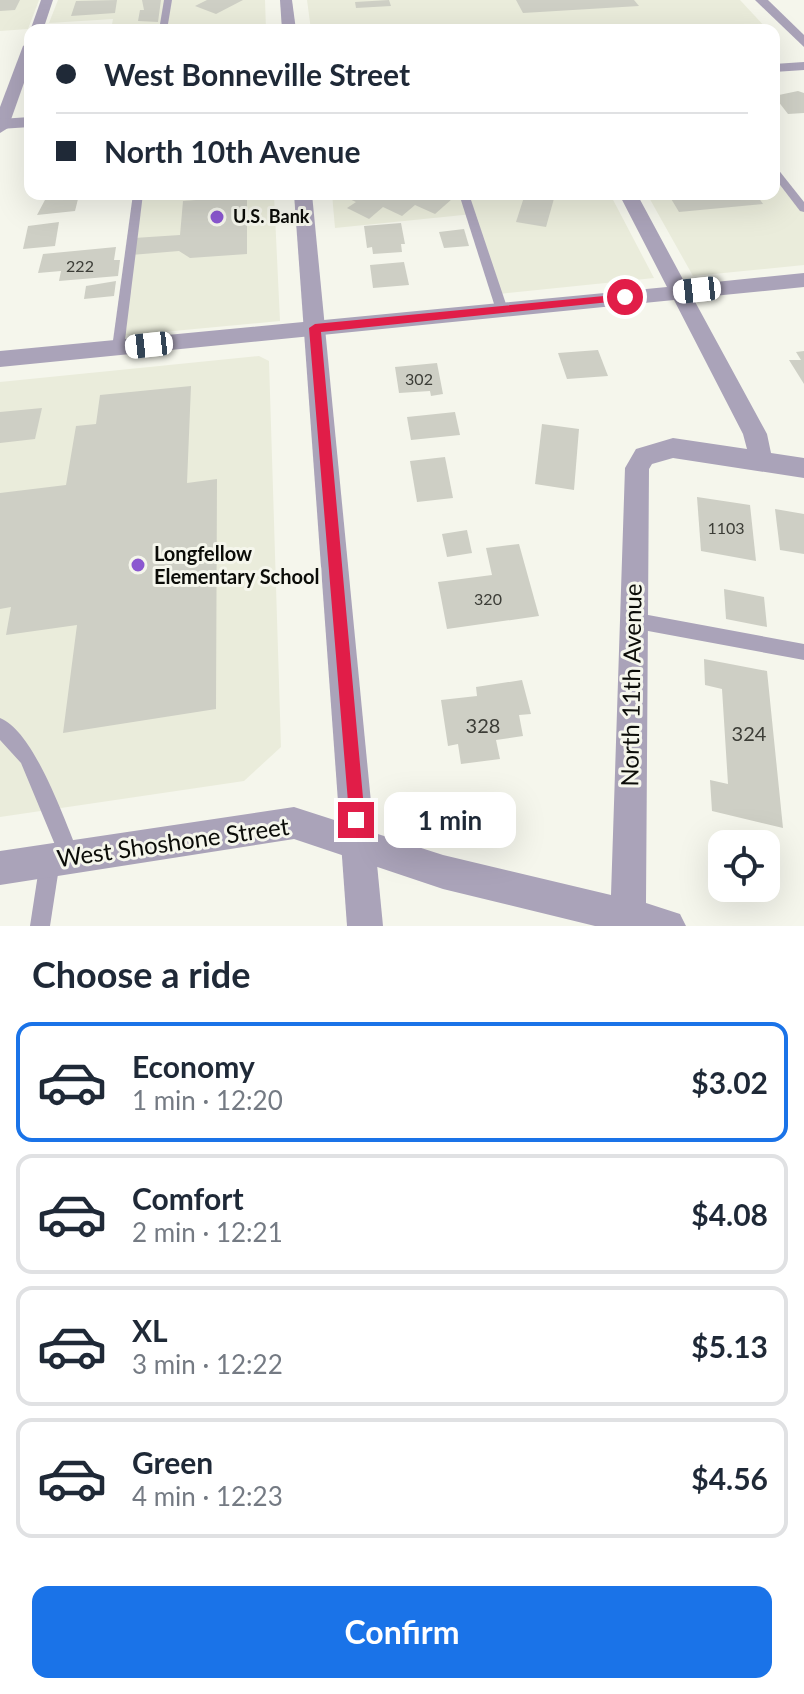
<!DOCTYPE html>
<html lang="en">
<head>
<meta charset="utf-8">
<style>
  body { margin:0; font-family:Lato,sans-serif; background:#f2f2f3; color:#1f2937; height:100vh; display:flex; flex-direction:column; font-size:30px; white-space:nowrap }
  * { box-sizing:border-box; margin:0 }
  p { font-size:26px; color:#747a83 }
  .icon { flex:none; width:44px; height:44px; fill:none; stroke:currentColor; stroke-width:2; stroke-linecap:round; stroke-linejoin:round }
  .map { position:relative; height:926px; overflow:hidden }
  .drawer { display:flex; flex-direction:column; background:#fff; flex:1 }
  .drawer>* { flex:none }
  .banner { position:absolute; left:24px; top:24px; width:756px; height:176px; border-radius:16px; box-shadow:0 8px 32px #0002; display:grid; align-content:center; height:176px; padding:0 32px; background:#fff }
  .controls { position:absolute; left:708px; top:830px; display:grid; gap:16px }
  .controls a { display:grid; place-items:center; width:72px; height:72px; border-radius:16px; background:#fff; box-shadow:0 8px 32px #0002; font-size:40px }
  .end { position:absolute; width:36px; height:36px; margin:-18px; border:10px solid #e11d48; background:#fff; box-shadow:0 0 0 4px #fff }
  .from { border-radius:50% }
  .bubble { position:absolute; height:56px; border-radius:16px; background:#fff; box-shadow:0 8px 32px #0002; font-size:26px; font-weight:700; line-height:56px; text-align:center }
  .car { position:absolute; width:24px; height:48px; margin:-24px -12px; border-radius:10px; box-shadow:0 0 6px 2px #0007; background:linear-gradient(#fff 24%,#345 0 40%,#fff 0 76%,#345 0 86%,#fff 0) }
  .banner b { display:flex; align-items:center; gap:28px; height:76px; font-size:30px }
  .banner b+b { border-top:2px solid #e0e1e3 }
  .banner i { width:20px; height:20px; background:#1f2937 }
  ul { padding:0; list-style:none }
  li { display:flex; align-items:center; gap:24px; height:120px; margin:0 16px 12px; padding:0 16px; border:4px solid #e0e1e3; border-radius:16px }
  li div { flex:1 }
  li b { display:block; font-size:30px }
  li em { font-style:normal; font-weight:700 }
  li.on { border-color:#1a73e8 }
  li>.icon { width:72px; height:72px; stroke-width:1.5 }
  h2 { padding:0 32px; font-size:36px; line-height:96px }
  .primary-button { display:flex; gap:16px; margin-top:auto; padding:16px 32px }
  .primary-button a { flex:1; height:92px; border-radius:16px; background:#1a73e8; color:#fff; font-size:32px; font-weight:700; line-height:92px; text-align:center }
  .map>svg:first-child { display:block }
  .built { fill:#eaecdb }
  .building { fill:#cecfc5 }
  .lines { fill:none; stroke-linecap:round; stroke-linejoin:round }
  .service { fill:#aaa3b9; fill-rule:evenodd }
  .minor { fill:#aaa3b9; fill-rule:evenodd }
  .tertiary { fill:#aaa3b9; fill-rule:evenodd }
  .route { fill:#e11d48 }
  .poi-dot { fill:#8b58d0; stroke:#f5f6ec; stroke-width:3 }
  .labels { text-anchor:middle; stroke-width:6; stroke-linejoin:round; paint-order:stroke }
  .number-label { font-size:16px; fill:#3c3d37 }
  .far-poi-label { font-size:18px; font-weight:bold; fill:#0b0c08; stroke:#f5f6ec; text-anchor:start }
  .poi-label { font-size:20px; font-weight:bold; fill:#0b0c08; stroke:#f5f6ec; text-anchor:start }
  .near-number-label { font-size:20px; fill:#3c3d37 }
  .near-street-label { font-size:24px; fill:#0b0c08; stroke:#f5f6ec }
</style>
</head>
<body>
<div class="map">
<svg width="804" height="926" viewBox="0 0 804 926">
  <rect width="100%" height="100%" fill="#f5f6ec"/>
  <g class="built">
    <path d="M0,0h39l-11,29 -28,2z"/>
    <path d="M58,0h207l1,30h-155l2,-11 -64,4z"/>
    <path d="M307,0h433l28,30h-457z"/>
    <path d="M774,170l30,39v56l-111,11 -46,-82h127z"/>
    <path d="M141,194h133l6,127 -160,15z"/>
    <path d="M332,194h278l44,84 -155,16 -26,-80 -138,14z"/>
    <path d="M259,356l10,5 12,386 -37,34 -244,36v-435z"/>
  </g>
  <g class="building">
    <path d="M0,0h20l-5,10 -15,1z"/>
    <path d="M117,0l-2,13 -44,3 5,-15z"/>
    <path d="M142,0h19l-3,22 -20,-1 2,-11h4z"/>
    <path d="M207,0h36l-27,14 -21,-8z"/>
    <path d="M389,0l2,6 -35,2 -1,-6z"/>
    <path d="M516,0h118l5,6 -116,7z"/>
    <path d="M798,91l6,2v20l-16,1 -14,-18z"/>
    <path d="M352,194h88l12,5 -17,15 -20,-9 -13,11 -19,-9 -14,12 -22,-11 9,-6 -9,-4z"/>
    <path d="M525,194l30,1 -9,32 -30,-5z"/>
    <path d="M701,194h55l7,10 -84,8 -9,-15z"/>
    <path d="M69,196l-1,4 10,-1 -3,12 -38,4 9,-17z"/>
    <path d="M247,196v58l-57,4 -11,-7 -48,4 3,-17 46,-3 3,-34z"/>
    <path d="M59,222l-4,24 -32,3 5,-23z"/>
    <path d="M401,223l4,21h-4l1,8 -29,2 -1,-7 -5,1 -3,-22z"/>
    <path d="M464,229l5,17 -25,2 -5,-16z"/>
    <path d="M116,247l-2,13h6l-2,16 -59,5 2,-10 -23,2 5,-19z"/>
    <path d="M404,262l5,23 -36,3 -3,-23z"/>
    <path d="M116,281l-2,15 -30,3 2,-13z"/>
    <path d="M598,350l10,26 -41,3 -9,-26z"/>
    <path d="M804,351v33l-15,-24h12l-5,-8z"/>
    <path d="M437,363l6,31 -12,2 -1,-5 -31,2 -4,-26z"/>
    <path d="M191,386l-4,97 30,-4 -1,230 -153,24 14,-108 -71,10 5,-28 -11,2v-116l66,-8 10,-59 20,-2 4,-29z"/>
    <path d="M42,408l-7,31 -35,4v-31z"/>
    <path d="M455,412l5,23 -49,5 -4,-23z"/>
    <path d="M542,424l37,5 -5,61 -39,-6z"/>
    <path d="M445,457l8,41 -36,4 -7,-41z"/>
    <path d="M697,497l53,8 6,56 -55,-10z"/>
    <path d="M775,509l29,5v40l-24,-4z"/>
    <path d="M467,530l5,23 -25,4 -5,-23z"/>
    <path d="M519,544l20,72 -92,13 -9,-47 54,-7 -6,-27z"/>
    <path d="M724,589l40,8 3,30 -41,-8z"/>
    <path d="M704,659l63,12 16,157 -71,-17 -2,-31 18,4 -6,-95 -17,-4z"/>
    <path d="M522,680l9,34 -12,1 4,21 -27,4 4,19 -39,5 -3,-20 -10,2 -7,-46 36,-4 -1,-9z"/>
  </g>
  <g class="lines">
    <g class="service">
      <path d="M164,0h8l-5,30h-8z"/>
      <path d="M774,167l3,1 27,34v10l-4,-1 -26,-34z"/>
      <path d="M133,194h10l-19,154 -6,5 -6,-5z"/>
      <path d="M459,194h10l39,116 -2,3 -4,1 -6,-4z"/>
      <path d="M632,612l172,32v16l-172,-32 -6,-2 -2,-6 2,-6z"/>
      <path d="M0,718c35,14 65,104 80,139l-3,7 -7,3 -7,-3 -42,-101 -21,-23z"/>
      <path d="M50,851l7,3 3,7 -10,65h-20l10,-65 3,-7z"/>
    </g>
    <g class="minor">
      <path d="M41,0h12l-10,30 -13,1z"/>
      <path d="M755,0h13l36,35v12z"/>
      <path d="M30,42v24l-22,62 -8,5v-26l23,-61z"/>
      <path d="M619,194h18l49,91 118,-12v14l-111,11 74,136 4,19 33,5v20l-131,-20 -21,6 -3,5 -3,434 34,11 6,12h-91l-152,-37 -149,-50 -294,46v-34l294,-44 149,48 168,40 14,-427 11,-19 37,-11 74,11 -4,-15 -69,-134 -674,67v-16l667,-64z"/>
    </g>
    <g class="tertiary">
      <path d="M280,0h12l4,30h-14z"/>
      <path d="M804,62v8l-30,2v-8z"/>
      <path d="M30,117v10l-30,2v-10z"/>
      <path d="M294,194h18l71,732h-36z"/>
    </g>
  </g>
  <path class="route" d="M625,294l4,6 -308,32 44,488 -2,6h-13l-41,-498 6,-4z"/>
  <g class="poi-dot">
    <circle cx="217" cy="217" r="8"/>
    <circle cx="138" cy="565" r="8"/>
  </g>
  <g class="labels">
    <g class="number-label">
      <text x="80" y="272">222</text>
      <text x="419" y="385">302</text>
      <text x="726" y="534">1103</text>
      <text x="488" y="605">320</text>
    </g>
    <g class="far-poi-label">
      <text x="233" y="223">U.S. Bank</text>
    </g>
    <g class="poi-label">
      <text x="154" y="561">Longfellow<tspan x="154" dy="23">Elementary School</tspan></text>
    </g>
    <g class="near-number-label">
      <text x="483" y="733">328</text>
      <text x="749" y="741">324</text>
    </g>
    <g class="near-street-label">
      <text transform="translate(632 685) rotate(-89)" y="8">North 11th Avenue</text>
      <text transform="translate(173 843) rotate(-8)" y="8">West Shoshone Street</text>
    </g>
  </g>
</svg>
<div class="controls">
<a><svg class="icon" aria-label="locate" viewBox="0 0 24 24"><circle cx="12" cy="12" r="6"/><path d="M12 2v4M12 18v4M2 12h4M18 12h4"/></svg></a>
</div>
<i class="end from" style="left:625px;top:297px"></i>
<i class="end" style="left:356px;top:820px"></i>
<div class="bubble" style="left:384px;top:792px;width:132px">1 min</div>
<i class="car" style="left:697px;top:290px;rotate:264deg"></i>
<i class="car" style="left:149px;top:345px;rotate:264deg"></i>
<div class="banner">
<b><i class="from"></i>West Bonneville Street</b>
<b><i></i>North 10th Avenue</b>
</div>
</div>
<section class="drawer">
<h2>Choose a ride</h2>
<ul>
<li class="on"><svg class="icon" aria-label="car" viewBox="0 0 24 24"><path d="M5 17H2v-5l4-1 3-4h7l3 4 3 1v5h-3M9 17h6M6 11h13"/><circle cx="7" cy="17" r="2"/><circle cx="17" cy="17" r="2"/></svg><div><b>Economy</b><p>1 min · 12:20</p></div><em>$3.02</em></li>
<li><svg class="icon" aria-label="car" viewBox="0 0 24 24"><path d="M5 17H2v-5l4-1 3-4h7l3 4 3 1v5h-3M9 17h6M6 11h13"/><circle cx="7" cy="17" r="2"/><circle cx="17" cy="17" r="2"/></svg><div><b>Comfort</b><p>2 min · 12:21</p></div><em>$4.08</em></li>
<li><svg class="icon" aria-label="car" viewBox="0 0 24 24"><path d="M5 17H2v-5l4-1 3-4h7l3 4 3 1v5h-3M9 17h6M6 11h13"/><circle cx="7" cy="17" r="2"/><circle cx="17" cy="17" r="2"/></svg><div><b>XL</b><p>3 min · 12:22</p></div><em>$5.13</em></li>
<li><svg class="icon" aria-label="car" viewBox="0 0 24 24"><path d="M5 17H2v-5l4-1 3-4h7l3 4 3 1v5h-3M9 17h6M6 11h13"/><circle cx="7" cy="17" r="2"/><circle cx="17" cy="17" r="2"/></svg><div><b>Green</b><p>4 min · 12:23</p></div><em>$4.56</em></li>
</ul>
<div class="primary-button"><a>Confirm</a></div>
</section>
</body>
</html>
